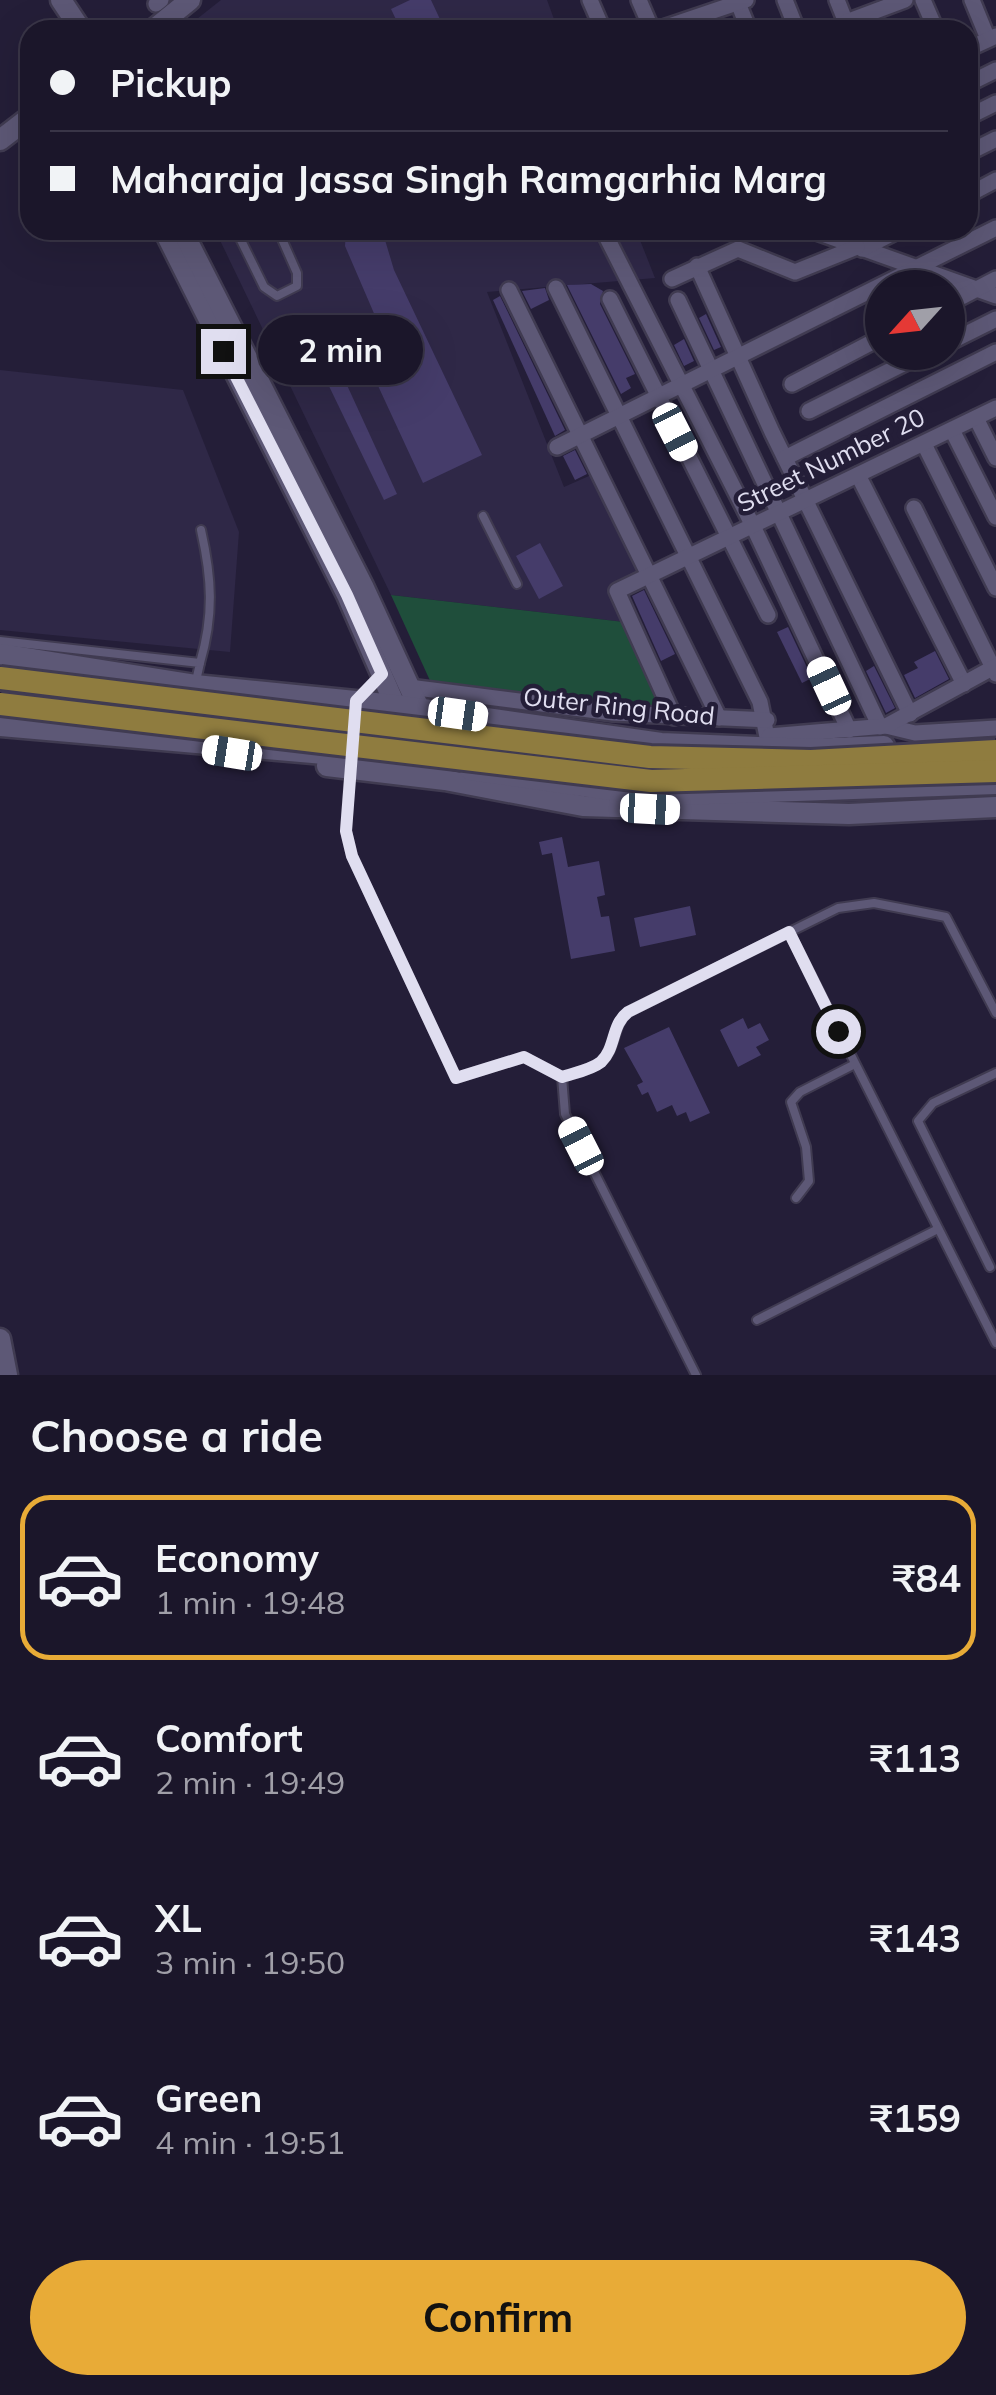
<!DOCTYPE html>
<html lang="en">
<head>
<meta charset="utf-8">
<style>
  body { margin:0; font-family:Mulish,sans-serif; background:#241f32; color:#f1f3f6; height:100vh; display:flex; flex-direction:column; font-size:38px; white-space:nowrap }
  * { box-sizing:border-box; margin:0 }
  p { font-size:32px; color:#a09fa8 }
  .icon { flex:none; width:55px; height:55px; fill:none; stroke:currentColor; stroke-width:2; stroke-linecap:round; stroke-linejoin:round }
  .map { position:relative; height:1375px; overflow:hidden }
  .side { display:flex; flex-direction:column; background:#1b162a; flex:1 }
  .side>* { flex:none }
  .top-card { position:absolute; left:20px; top:20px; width:958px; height:220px; border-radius:30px; box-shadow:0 10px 40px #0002,0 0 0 2px #393547; display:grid; align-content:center; height:220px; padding:0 30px; background:#1b162a }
  .needle { width:65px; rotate:243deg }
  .tools { position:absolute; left:865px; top:270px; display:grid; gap:20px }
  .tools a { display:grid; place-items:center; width:100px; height:100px; border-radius:50%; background:#1b162a; box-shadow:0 10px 40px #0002,0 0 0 2px #393547; font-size:50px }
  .end { position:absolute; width:45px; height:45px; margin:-22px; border:12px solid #e0def0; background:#111; box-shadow:0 0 0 5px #111 }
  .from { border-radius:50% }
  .bubble { position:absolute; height:70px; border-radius:35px; background:#1b162a; box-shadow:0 10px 40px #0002,0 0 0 2px #393547; font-size:32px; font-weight:700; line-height:70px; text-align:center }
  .car { position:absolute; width:30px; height:60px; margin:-30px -15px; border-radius:12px; box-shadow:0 0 8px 2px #0007; background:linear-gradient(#fff 24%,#345 0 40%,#fff 0 76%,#345 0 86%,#fff 0) }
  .top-card b { display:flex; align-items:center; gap:35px; height:95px; font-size:38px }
  .top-card b+b { border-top:2px solid #393547 }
  .top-card i { width:25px; height:25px; background:#f1f3f6 }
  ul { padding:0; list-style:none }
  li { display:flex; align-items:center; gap:30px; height:165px; margin:0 20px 15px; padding:0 10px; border:5px solid transparent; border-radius:30px }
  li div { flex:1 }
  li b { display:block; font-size:38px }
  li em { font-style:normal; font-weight:700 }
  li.current { border-color:#e8ab37 }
  li>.icon { width:90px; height:90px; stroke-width:1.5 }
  h2 { padding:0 30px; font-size:45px; line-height:120px }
  .cta { display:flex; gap:20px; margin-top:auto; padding:20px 30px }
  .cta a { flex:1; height:115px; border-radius:60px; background:#e8ab37; color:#111; font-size:40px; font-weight:700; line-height:115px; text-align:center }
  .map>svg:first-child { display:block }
  .built { fill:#2f2847 }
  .green { fill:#1f4e3b }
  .building { fill:#453c6a }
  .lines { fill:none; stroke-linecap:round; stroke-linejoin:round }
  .lane-casing { stroke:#403b51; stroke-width:12 }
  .street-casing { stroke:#403b51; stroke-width:20 }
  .secondary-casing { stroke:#403b51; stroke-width:25 }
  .lane { stroke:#5d5876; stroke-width:8 }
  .street { stroke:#5d5876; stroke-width:15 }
  .secondary { stroke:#5d5876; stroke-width:20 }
  .primary-bridge-casing { stroke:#403b51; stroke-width:28; stroke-linecap:butt }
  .primary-bridge { stroke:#8f7c3f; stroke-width:22 }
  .route { stroke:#e0def0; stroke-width:12 }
  .labels { text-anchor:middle; stroke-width:9; stroke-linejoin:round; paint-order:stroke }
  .street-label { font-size:25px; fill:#e0def0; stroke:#241e38 }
</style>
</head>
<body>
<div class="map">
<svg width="996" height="1375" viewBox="0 0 996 1375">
  <rect width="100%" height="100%" fill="#241e38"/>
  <g class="built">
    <path d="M221,0h326l11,30h-375z"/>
    <path d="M215,230h421l19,48 -168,14 77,195 34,-15 50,103 -37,18 13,29 -233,-27z"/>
    <path d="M0,370l183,20 56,142 -9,120 -230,-22z"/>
  </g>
  <path class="green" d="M391,595l233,27 41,92 -233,-29z"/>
  <g class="building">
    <path d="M410,0h21l14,30h-44l-10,-21z"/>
    <path d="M346,230h36l12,40 88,185 -59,28 -68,-147 24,-11 -34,-79z"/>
    <path d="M591,284l12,7 -3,13 35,70 -9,4 5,10 -10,6 -54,-109z"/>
    <path d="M545,288l4,12 -18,9 -9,-18z"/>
    <path d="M500,296l65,134 -10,6 -62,-136z"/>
    <path d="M706,314l15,33 -7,3 -15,-32z"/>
    <path d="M684,339l10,22 -10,5 -10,-21z"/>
    <path d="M329,346l68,148 -13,6 -71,-147z"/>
    <path d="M575,450l12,24 -12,6 -12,-24z"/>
    <path d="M540,543l23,43 -24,13 -23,-43z"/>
    <path d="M644,590l31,64 -14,7 -29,-65z"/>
    <path d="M788,627l24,51 -10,5 -25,-51z"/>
    <path d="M935,651l14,28 -34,19 -11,-23 14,-7 -4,-6z"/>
    <path d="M874,666l21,42 -9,5 -20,-42z"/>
    <path d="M562,837l6,30 31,-6 6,34 -8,2 4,20 8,-1 6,35 -44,8 -19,-106 -10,2 -3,-13z"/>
    <path d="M690,906l6,29 -56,12 -6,-29z"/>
    <path d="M743,1018l5,11 12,-6 9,17 -13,7 5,8 -23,12 -18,-37z"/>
    <path d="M669,1027l41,86 -20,9 -4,-10 -9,4 -5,-11 -15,7 -9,-20 -6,3 -5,-10 6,-3 -19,-34z"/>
  </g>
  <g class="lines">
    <defs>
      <g id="lane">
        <path d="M236,230l28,57 13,9 20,-10v-13l-19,-43"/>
        <path d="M483,516l34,68"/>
        <path d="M0,641l200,22 -4,18"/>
        <path d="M200,663c14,-48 12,-84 1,-133"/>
        <path d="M357,699l22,-21"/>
        <path d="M350,773l-4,58 6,25 104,222 68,-21 38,20c12,-4 29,-7 39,-15 16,-14 11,-37 27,-50l210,-104 36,-5 72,14 50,96"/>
        <path d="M789,932l207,411"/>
        <path d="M562,1077l3,37 131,261"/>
        <path d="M796,1198l13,-17 -3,-34 -15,-45 9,-10 55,-28"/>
        <path d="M990,1267l-72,-146 15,-18 63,-30"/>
        <path d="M757,1320l181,-91"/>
      </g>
      <g id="street">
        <path d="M590,0l13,30"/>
        <path d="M639,0l13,30"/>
        <path d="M785,0l12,30"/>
        <path d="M837,0l12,30"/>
        <path d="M923,0l13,30"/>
        <path d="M972,0l16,39"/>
        <path d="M738,3l11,27"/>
        <path d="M156,4l5,-4"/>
        <path d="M846,22l59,-22"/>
        <path d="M657,30l89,-30"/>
        <path d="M968,49l28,-13"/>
        <path d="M968,84l28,-14"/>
        <path d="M968,117l28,-14"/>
        <path d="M968,153l28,-14"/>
        <path d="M968,195l28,-15"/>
        <path d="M603,230l150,296 96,204"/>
        <path d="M811,230l185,66"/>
        <path d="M862,249l37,-19"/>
        <path d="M697,266l75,166 138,282"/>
        <path d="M672,279l66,-30 57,23 62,-25"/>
        <path d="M556,288l204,414 9,45"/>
        <path d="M509,290l210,428"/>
        <path d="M610,299l158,316"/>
        <path d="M678,300l202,427"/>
        <path d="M948,304l48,-25"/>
        <path d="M948,343l48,-24"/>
        <path d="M792,384l90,-47"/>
        <path d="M809,411l118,-59"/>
        <path d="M976,418l20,40"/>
        <path d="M952,430l44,87"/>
        <path d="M924,444l72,144"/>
        <path d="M557,447l439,-219"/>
        <path d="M785,458l211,-106"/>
        <path d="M858,475l106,209"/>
        <path d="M914,508l82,166"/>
        <path d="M409,687l204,26 154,7"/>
        <path d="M674,717l-57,-126 379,-183"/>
        <path d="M886,726l29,7 81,-5"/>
        <path d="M769,736l117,-10 110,-60"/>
      </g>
      <g id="secondary">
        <path d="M61,0l20,30"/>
        <path d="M153,30l37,-30"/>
        <path d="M0,140l30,-23"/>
        <path d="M164,230l183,365 48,110"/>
        <path d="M182,230l181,356 56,122"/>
        <path d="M0,654l195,31 200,20 266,38 149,6 74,-3"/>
        <path d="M0,726l347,30"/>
        <path d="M327,766l118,14 138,26 266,8 147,-7"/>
        <path d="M470,770l183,26 343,-12"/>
        <path d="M0,1339l7,36"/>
      </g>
    </defs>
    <use href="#lane" class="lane-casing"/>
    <use href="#street" class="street-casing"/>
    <use href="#secondary" class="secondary-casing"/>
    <use href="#lane" class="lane"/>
    <use href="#street" class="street"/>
    <use href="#secondary" class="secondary"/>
    <defs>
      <g id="primary-bridge">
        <path d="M0,678l650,79 161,4 185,-10"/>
        <path d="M0,704l651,77 345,-10"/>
      </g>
    </defs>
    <use href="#primary-bridge" class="primary-bridge-casing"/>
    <use href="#primary-bridge" class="primary-bridge"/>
  </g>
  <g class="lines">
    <path class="route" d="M223,351l124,244 35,79 -26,27 -10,130 6,25 104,222 68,-21 38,20c12,-4 29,-7 39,-15 15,-14 10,-37 27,-50l161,-80 49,99"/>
  </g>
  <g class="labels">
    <g class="street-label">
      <text transform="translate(831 460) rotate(-26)" y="9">Street Number 20</text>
      <text transform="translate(619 706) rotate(6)" y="9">Outer Ring Road</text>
    </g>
  </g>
</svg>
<div class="tools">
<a><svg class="needle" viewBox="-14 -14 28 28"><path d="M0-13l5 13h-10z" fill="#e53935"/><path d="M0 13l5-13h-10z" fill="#a09fa8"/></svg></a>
</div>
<i class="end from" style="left:838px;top:1031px"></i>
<i class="end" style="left:223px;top:351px"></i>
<div class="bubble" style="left:258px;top:315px;width:165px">2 min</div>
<i class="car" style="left:675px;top:432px;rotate:153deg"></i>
<i class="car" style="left:829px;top:686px;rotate:335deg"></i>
<i class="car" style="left:458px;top:714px;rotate:98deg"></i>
<i class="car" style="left:232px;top:753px;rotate:279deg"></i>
<i class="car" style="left:650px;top:809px;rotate:93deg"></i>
<i class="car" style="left:581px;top:1146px;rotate:333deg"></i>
<div class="top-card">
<b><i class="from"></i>Pickup</b>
<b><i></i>Maharaja Jassa Singh Ramgarhia Marg</b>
</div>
</div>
<section class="side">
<h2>Choose a ride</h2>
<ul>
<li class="current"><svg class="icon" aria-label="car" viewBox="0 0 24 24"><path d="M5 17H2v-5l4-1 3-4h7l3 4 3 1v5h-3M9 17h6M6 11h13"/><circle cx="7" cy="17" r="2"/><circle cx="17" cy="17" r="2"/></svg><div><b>Economy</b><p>1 min · 19:48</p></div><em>₹84</em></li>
<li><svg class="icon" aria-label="car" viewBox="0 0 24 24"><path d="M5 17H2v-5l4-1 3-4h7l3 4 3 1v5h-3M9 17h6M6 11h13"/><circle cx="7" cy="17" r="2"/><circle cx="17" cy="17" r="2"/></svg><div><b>Comfort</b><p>2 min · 19:49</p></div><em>₹113</em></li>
<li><svg class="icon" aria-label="car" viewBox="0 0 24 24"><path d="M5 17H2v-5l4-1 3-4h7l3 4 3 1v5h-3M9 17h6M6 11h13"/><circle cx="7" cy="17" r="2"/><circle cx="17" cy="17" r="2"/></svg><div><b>XL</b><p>3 min · 19:50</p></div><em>₹143</em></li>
<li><svg class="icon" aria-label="car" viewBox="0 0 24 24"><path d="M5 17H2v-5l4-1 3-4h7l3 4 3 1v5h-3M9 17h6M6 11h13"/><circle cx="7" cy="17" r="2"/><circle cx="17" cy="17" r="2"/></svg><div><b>Green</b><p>4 min · 19:51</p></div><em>₹159</em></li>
</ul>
<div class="cta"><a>Confirm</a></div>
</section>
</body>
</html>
